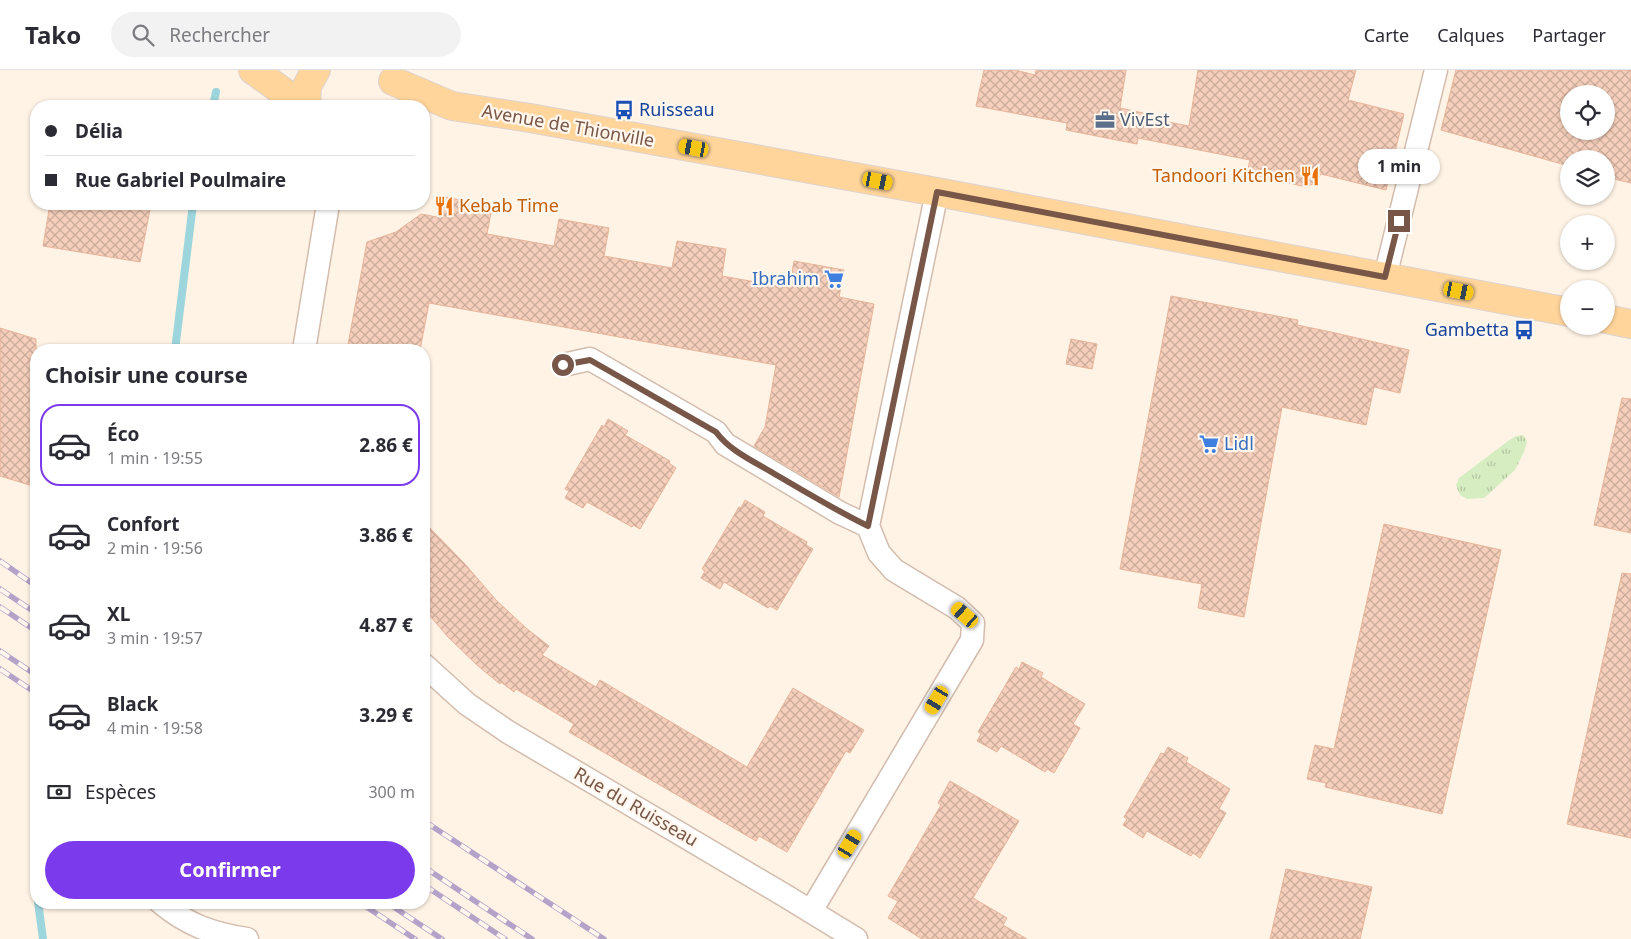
<!DOCTYPE html>
<html lang="fr">
<head>
<meta charset="utf-8">
<style>
  body { margin:0; font-family:"Noto Sans",sans-serif; background:#f2f2f3; color:#2b2b33; height:100vh; display:flex; flex-direction:column; font-size:19px; white-space:nowrap }
  * { box-sizing:border-box; margin:0 }
  p { font-size:16px; color:#7c7c81 }
  .icon { flex:none; width:28px; height:28px; fill:none; stroke:currentColor; stroke-width:2; stroke-linecap:round; stroke-linejoin:round }
  .map { position:relative; flex:1; overflow:hidden }
  .details { position:absolute; left:30px; top:274px; width:400px; height:565px; display:flex; flex-direction:column; background:#fff; border-radius:20px; box-shadow:0 1px 4px #0004 }
  .details>* { flex:none }
  .hud { position:absolute; left:30px; top:30px; width:400px; height:110px; border-radius:20px; box-shadow:0 1px 4px #0004; display:grid; align-content:center; height:110px; padding:0 15px; background:#fff }
  .controls { position:absolute; left:1560px; top:15px; display:grid; gap:10px }
  .controls a { display:grid; place-items:center; width:55px; height:55px; border-radius:50%; background:#fff; box-shadow:0 1px 4px #0004; font-size:25px }
  .end { position:absolute; width:22px; height:22px; margin:-11px; border:6px solid #795748; background:#fff; box-shadow:0 0 0 2px #fff }
  .from { border-radius:50% }
  .bubble { position:absolute; height:35px; border-radius:18px; background:#fff; box-shadow:0 1px 4px #0004; font-size:16px; font-weight:700; line-height:35px; text-align:center }
  .car { position:absolute; width:15px; height:30px; margin:-15px -8px; border-radius:6px; box-shadow:0 0 4px 1px #0007; background:linear-gradient(#f5c518 24%,#345 0 40%,#f5c518 0 76%,#345 0 86%,#f5c518 0) }
  .hud b { display:flex; align-items:center; gap:18px; height:48px; font-size:19px }
  .hud b+b { border-top:1px solid #e1e1e2 }
  .hud i { width:12px; height:12px; background:#2b2b33 }
  ul { padding:0; list-style:none }
  li { display:flex; align-items:center; gap:15px; height:82px; margin:0 10px 8px; padding:0 5px; border:2px solid transparent; border-radius:20px }
  li div { flex:1 }
  li b { display:block; font-size:19px }
  li em { font-style:normal; font-weight:700 }
  li.on { border-color:#7c3aed }
  li>.icon { width:45px; height:45px; stroke-width:1.5 }
  h2 { padding:0 15px; font-size:22px; line-height:60px }
  .pay { display:flex; align-items:center; gap:12px; height:55px; padding:0 15px; font-size:19px }
  .pay p { margin-inline-start:auto }
  .cta { display:flex; gap:10px; margin-top:auto; padding:10px 15px }
  .cta a { flex:1; height:58px; border-radius:30px; background:#7c3aed; color:#fff; font-size:20px; font-weight:700; line-height:58px; text-align:center }
  header { display:flex; align-items:center; gap:30px; box-sizing:border-box; height:70px; padding:0 25px; background:#fff; border-bottom:1px solid #e1e1e2 }
  header strong { font-size:24px }
  nav { display:flex; gap:28px; margin-inline-start:auto; font-size:18px }
  .search { width:350px; height:45px; background:#f2f2f3; display:flex; align-items:center; gap:12px; box-sizing:border-box; padding:0 18px; border-radius:28px; color:#7c7c81; font-size:19px }
  .map>svg:first-child { display:block }
  .grass { fill:url(#grass-tufts) }
  .lines { fill:none; stroke-linecap:round; stroke-linejoin:round }
  .stream { stroke:#9dd5dc; stroke-width:8 }
  .building { fill:url(#building-cross-hatch); stroke:#e9b49a; fill-rule:evenodd }
  .minor-casing { stroke:#d3bcad; stroke-width:25 }
  .primary-casing { stroke:#dcd3cf; stroke-width:30 }
  .minor { stroke:#fff; stroke-width:22 }
  .primary { stroke:#ffd59b; stroke-width:28 }
  .rail-casing { stroke:#b5a2c9; stroke-width:5.5 }
  .rail { stroke:#fff7ed; stroke-width:4; stroke-dasharray:11; stroke-linecap:butt }
  .route { stroke:#795748; stroke-width:6 }
  .labels { text-anchor:middle; stroke-width:4.5; stroke-linejoin:round; paint-order:stroke }
  .transit-label { font-size:18px; fill:#164399; stroke:#fff7ed; text-anchor:start }
  .service-label { font-size:18px; fill:#4e5e75; stroke:#fff7ed; text-anchor:start }
  .street-label { font-size:18px; fill:#795748; stroke:#fff7ed }
  .food-label { font-size:18px; fill:#c56008; stroke:#fff7ed; text-anchor:end }
  .shop-label { font-size:18px; fill:#366cbe; stroke:#fff7ed; text-anchor:end }
</style>
</head>
<body>
<header>
<strong>Tako</strong>
<div class="search"><svg class="icon" aria-label="search" viewBox="0 0 24 24"><circle cx="10" cy="10" r="6"/><path d="M15 15l6 6"/></svg>Rechercher</div>
<nav><a>Carte</a><a>Calques</a><a>Partager</a></nav>
</header>
<div class="map">
<svg width="1631" height="869" viewBox="0 0 1631 869">
  <defs>
    <pattern id="grass-tufts" width="24" height="20" patternUnits="userSpaceOnUse" patternTransform="scale(1.25)"><rect width="24" height="20" fill="#d6edc2"/><path d="M3 7l-1-3M5 7V3M7 7l1-3M15 17l-1-3M17 17v-4M19 17l1-3" fill="none" stroke="#b2c3a0"/></pattern>
    <pattern id="building-cross-hatch" width="8" height="8" patternUnits="userSpaceOnUse" patternTransform="scale(1.25)"><rect width="8" height="8" fill="#f5cfbb"/><path d="M0 0l8 8M0 8l8-8" fill="none" stroke="#cbab9a"/></pattern>
  </defs>
  <rect width="100%" height="100%" fill="#fef3e5"/>
  <path class="grass" d="M1523,365l4,6 -3,11 -9,18 -31,28 -17,1 -7,-4 -4,-10 3,-7 49,-37 8,-5z"/>
  <g class="lines">
    <g class="stream">
      <path d="M213,36l3,-14"/>
      <path d="M175,280l18,-146"/>
      <path d="M38,832l5,37"/>
    </g>
  </g>
  <g class="building">
    <path d="M984,0h31l20,5 1,-5h90l-6,38 23,5 -1,4 47,9 9,-56h158l-8,30 56,14 -18,76 -65,-16 -6,9 -9,4 -59,-14 3,-13 -112,-22 -1,6 -71,-14 1,-7 -91,-17z"/>
    <path d="M1456,0h175v113l-25,-6v-18h-37v7l-128,-36zM1569,24h37v37h-37z"/>
    <path d="M441,126l51,11 -5,27 67,12 5,-27 50,9 -5,28 68,12 5,-27 49,8 -4,27 67,12 5,-27 50,9 -5,27 35,7 -35,193 -85,-51 11,-19 11,-62 -347,-62 -9,47h-73l20,-108 29,-10 25,-18 16,3z"/>
    <path d="M50,134h101l-11,58 -97,-16z"/>
    <path d="M1171,226l127,24 -1,5 34,7 78,18 -9,43 -26,-6 -8,38 -84,-18 -38,210 -46,-9 4,-24 -82,-15z"/>
    <path d="M0,258l36,11v148l-36,-11z"/>
    <path d="M1071,269l26,5 -5,25 -26,-5z"/>
    <path d="M1622,328l9,1v134l-37,-8z"/>
    <path d="M608,349l20,12 -3,4 45,26 -1,2 7,5 -36,61 -7,-4 -1,2 -45,-25 -4,6 -18,-10 4,-7 -4,-2 37,-64 2,2z"/>
    <path d="M745,430l20,12 -2,4 44,26 -1,3 7,4 -36,61 -7,-4 -2,2 -44,-26 -4,7 -19,-11 4,-7 -3,-2 37,-62 2,1z"/>
    <path d="M424,452l41,42 31,36 30,28 23,18 -7,9 54,32 4,-7 147,87 46,-79 71,42 -14,23 -4,-2 -59,101 -28,-16 -3,5 -187,-109 5,-8 -58,-35 -2,3 -13,-10 -1,2 -22,-18 -30,-29 -24,-28z"/>
    <path d="M1384,454l117,26 -59,264 -117,-27 1,-4 -19,-4 8,-34 19,4z"/>
    <path d="M1622,503l9,1v264l-64,-14z"/>
    <path d="M1022,592l21,11 -2,4 44,27 -12,20 7,4 -26,45 -7,-4 -2,3 -44,-26 -4,6 -20,-11 4,-7 -3,-2 38,-65 3,2z"/>
    <path d="M1168,677l20,11 -2,4 44,27 -11,20 7,4 -26,45 -7,-5 -2,3 -44,-25 -4,7 -20,-13 4,-6 -3,-2 37,-64 3,1z"/>
    <path d="M950,711l69,40 -46,77 34,20 -4,7 24,14h-105l-34,-21 10,-17 -10,-5 53,-91 -3,-2z"/>
    <path d="M1286,799l86,18 -12,52h-90z"/>
  </g>
  <g class="lines">
    <defs>
      <g id="minor">
        <path d="M1385,207l51,-207"/>
        <path d="M304,280l24,-146"/>
        <path d="M563,295l27,-6 126,73 9,12 115,69 28,13"/>
        <path d="M424,595l43,39 41,28 276,163 72,44"/>
        <path d="M160,832c27,23 53,32 87,37"/>
        <path d="M811,841l161,-271 1,-17 -16,-15 -63,-38 -15,-17 -11,-27 69,-334"/>
      </g>
      <g id="primary">
        <path d="M253,0l50,36"/>
        <path d="M393,11l59,25 78,12 407,74 632,120"/>
        <path d="M306,36l1,-20 9,-16"/>
        <path d="M1606,249l25,5"/>
      </g>
    </defs>
    <use href="#minor" class="minor-casing"/>
    <use href="#primary" class="primary-casing"/>
    <use href="#minor" class="minor"/>
    <use href="#primary" class="primary"/>
    <defs>
      <g id="rail">
        <path d="M0,491l36,25"/>
        <path d="M0,519l36,24"/>
        <path d="M0,537l36,24"/>
        <path d="M0,581l36,24"/>
        <path d="M0,599l36,24"/>
        <path d="M424,751l180,118"/>
        <path d="M424,797l108,72"/>
        <path d="M424,815l81,54"/>
        <path d="M359,832l56,37"/>
        <path d="M386,832l56,37"/>
      </g>
    </defs>
    <use href="#rail" class="rail-casing"/>
    <use href="#rail" class="rail"/>
  </g>
  <g class="lines">
    <path class="route" d="M563,295l27,-5 126,72c14,19 37,29 57,41 31,18 62,37 95,53l69,-334 448,85 14,-56"/>
  </g>
  <defs>
    <symbol id="bus-bare" viewBox="-9 -9 18 18"><path d="M-5-6H5V4H4V6H2V4H-2V6H-4V4H-5ZM-3.5-4V0h7V-4ZM-3.5 1.2v1.5H-2V1.2ZM2 1.2v1.5H3.5V1.2Z" fill="#1a4fb4" stroke="#fff7ed" stroke-width="2.5" paint-order="stroke"/></symbol>
    <symbol id="office-bare" viewBox="-9 -9 18 18"><path d="M-6-3h4V-5.5h4V-3h4V5H-6ZM-1-4.5V-3h2v-1.5ZM-6 0V1H6V0Z" fill="#5c6f8a" stroke="#fff7ed" stroke-width="2.5" paint-order="stroke"/></symbol>
    <symbol id="restaurant-bare" viewBox="-9 -9 18 18"><path d="M-5-6h1v4h1v-4h1v4h1v-4h1v5L-1.5 .5V6h-2V.5L-5-1ZM5-6V6H3V1.5H1.5Q1.5-4 5-6Z" fill="#e8710a" stroke="#fff7ed" stroke-width="2.5" paint-order="stroke"/></symbol>
    <symbol id="supermarket-bare" viewBox="-9 -9 18 18"><path d="M-6-5.5h2.5l.6 2H6L4.5 2H-2.5L-4.4-4H-6ZM-1.5 3.2a1.3 1.3 0 1 0 .1 0ZM3 3.2a1.3 1.3 0 1 0 .1 0Z" fill="#3f7fe0" stroke="#fff7ed" stroke-width="2.5" paint-order="stroke"/></symbol>
  </defs>
  <g fill-rule="evenodd">
    <use href="#bus-bare" x="610" y="26" width="28" height="28"/>
    <use href="#office-bare" x="1091" y="36" width="28" height="28"/>
    <use href="#restaurant-bare" x="1296" y="92" width="28" height="28"/>
    <use href="#restaurant-bare" x="430" y="122" width="28" height="28"/>
    <use href="#supermarket-bare" x="820" y="195" width="28" height="28"/>
    <use href="#bus-bare" x="1510" y="246" width="28" height="28"/>
    <use href="#supermarket-bare" x="1195" y="360" width="28" height="28"/>
  </g>
  <g class="labels">
    <g class="transit-label">
      <text x="639" y="46">Ruisseau</text>
      <text x="1509" y="266" text-anchor="end">Gambetta</text>
    </g>
    <g class="service-label">
      <text x="1120" y="56">VivEst</text>
    </g>
    <g class="street-label">
      <text transform="translate(568 56) rotate(10)" y="6">Avenue de Thionville</text>
      <text transform="translate(636 737) rotate(30)" y="6">Rue du Ruisseau</text>
    </g>
    <g class="food-label">
      <text x="1295" y="112">Tandoori Kitchen</text>
      <text x="459" y="142" text-anchor="start">Kebab Time</text>
    </g>
    <g class="shop-label">
      <text x="819" y="215">Ibrahim</text>
      <text x="1224" y="380" text-anchor="start">Lidl</text>
    </g>
  </g>
</svg>
<div class="controls">
<a><svg class="icon" aria-label="locate" viewBox="0 0 24 24"><circle cx="12" cy="12" r="6"/><path d="M12 2v4M12 18v4M2 12h4M18 12h4"/></svg></a>
<a><svg class="icon" aria-label="layers" viewBox="0 0 24 24"><path d="M12 4l9 5-9 5-9-5zM3 14l9 5 9-5"/></svg></a>
<a>+</a>
<a>−</a>
</div>
<i class="end from" style="left:563px;top:295px"></i>
<i class="end" style="left:1399px;top:151px"></i>
<div class="bubble" style="left:1358px;top:79px;width:82px">1 min</div>
<i class="car" style="left:694px;top:78px;rotate:280deg"></i>
<i class="car" style="left:878px;top:111px;rotate:101deg"></i>
<i class="car" style="left:1459px;top:221px;rotate:101deg"></i>
<i class="car" style="left:965px;top:545px;rotate:311deg"></i>
<i class="car" style="left:937px;top:630px;rotate:211deg"></i>
<i class="car" style="left:850px;top:774px;rotate:31deg"></i>
<div class="hud">
<b><i class="from"></i>Délia</b>
<b><i></i>Rue Gabriel Poulmaire</b>
</div>
<section class="details">
<h2>Choisir une course</h2>
<ul>
<li class="on"><svg class="icon" aria-label="car" viewBox="0 0 24 24"><path d="M5 17H2v-5l4-1 3-4h7l3 4 3 1v5h-3M9 17h6M6 11h13"/><circle cx="7" cy="17" r="2"/><circle cx="17" cy="17" r="2"/></svg><div><b>Éco</b><p>1 min · 19:55</p></div><em>2.86 €</em></li>
<li><svg class="icon" aria-label="car" viewBox="0 0 24 24"><path d="M5 17H2v-5l4-1 3-4h7l3 4 3 1v5h-3M9 17h6M6 11h13"/><circle cx="7" cy="17" r="2"/><circle cx="17" cy="17" r="2"/></svg><div><b>Confort</b><p>2 min · 19:56</p></div><em>3.86 €</em></li>
<li><svg class="icon" aria-label="car" viewBox="0 0 24 24"><path d="M5 17H2v-5l4-1 3-4h7l3 4 3 1v5h-3M9 17h6M6 11h13"/><circle cx="7" cy="17" r="2"/><circle cx="17" cy="17" r="2"/></svg><div><b>XL</b><p>3 min · 19:57</p></div><em>4.87 €</em></li>
<li><svg class="icon" aria-label="car" viewBox="0 0 24 24"><path d="M5 17H2v-5l4-1 3-4h7l3 4 3 1v5h-3M9 17h6M6 11h13"/><circle cx="7" cy="17" r="2"/><circle cx="17" cy="17" r="2"/></svg><div><b>Black</b><p>4 min · 19:58</p></div><em>3.29 €</em></li>
</ul>
<div class="pay"><svg class="icon" aria-label="cash" viewBox="0 0 24 24"><path d="M3 7h18v10H3z"/><circle cx="12" cy="12" r="2"/></svg>Espèces<p>300 m</p></div>
<div class="cta"><a>Confirmer</a></div>
</section>
</div>
</body>
</html>
